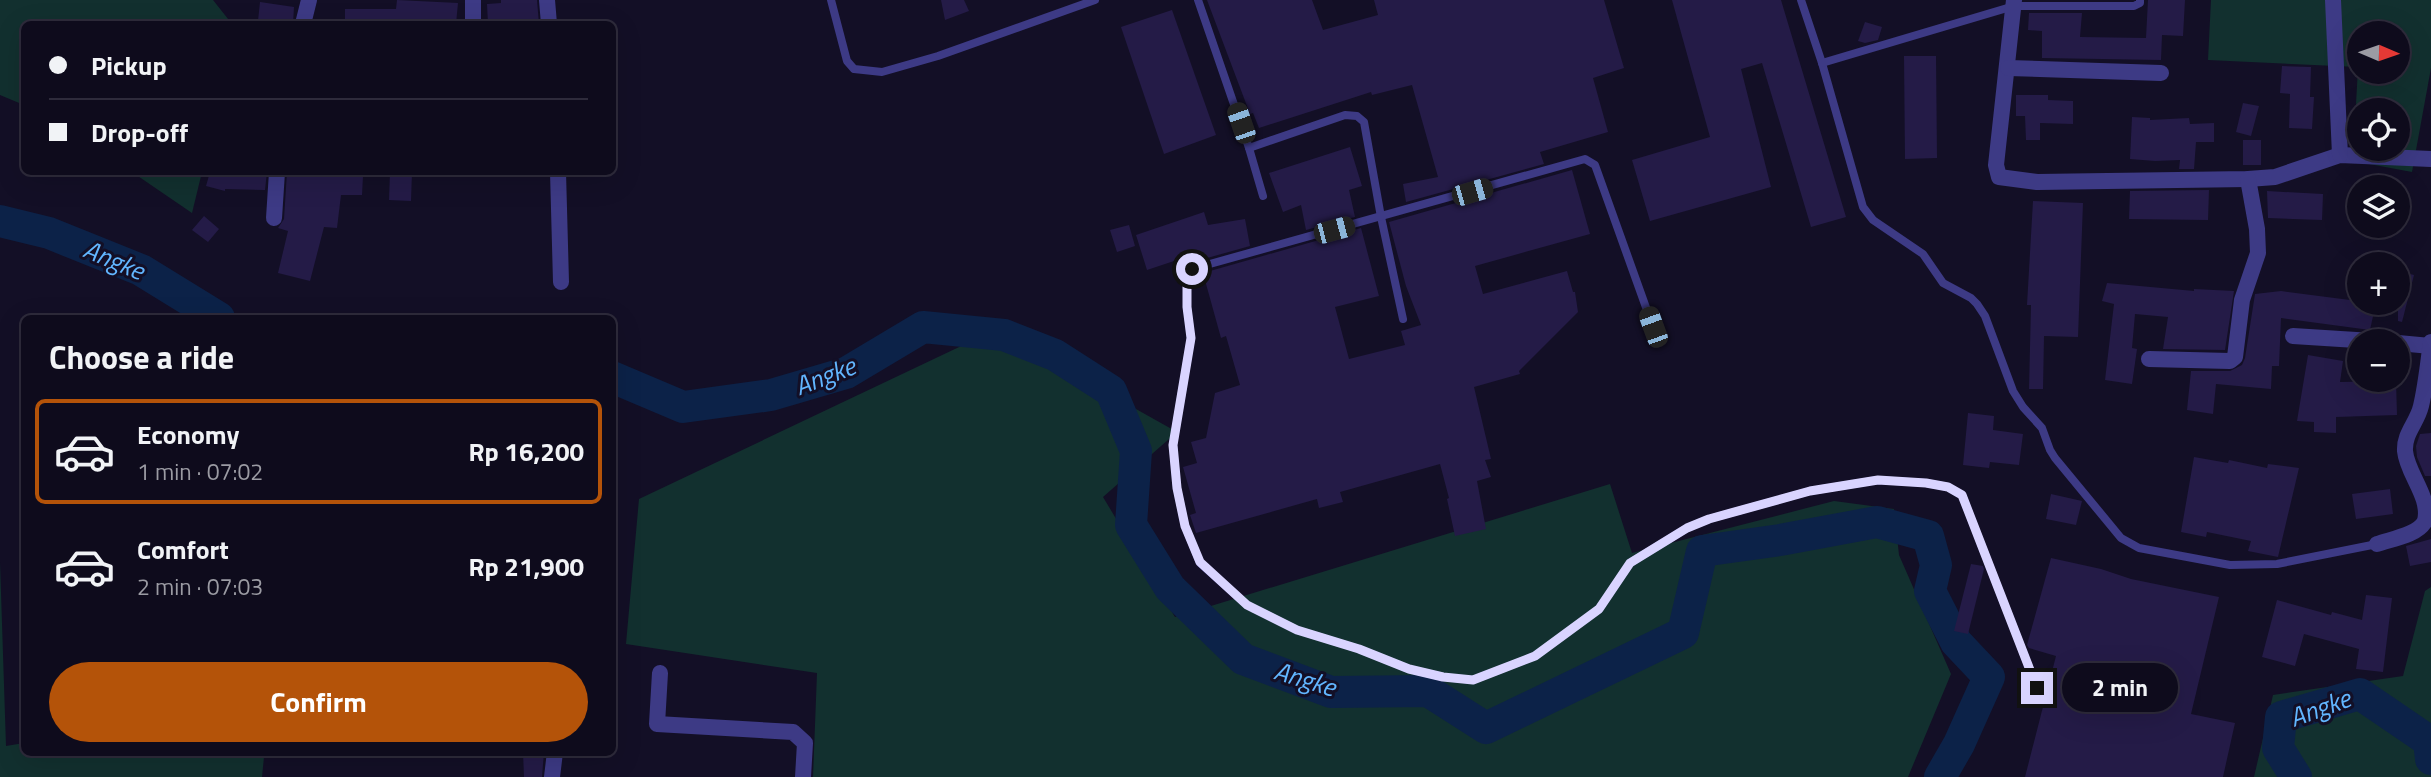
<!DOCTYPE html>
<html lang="en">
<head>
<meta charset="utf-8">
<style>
  body { margin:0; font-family:"Titillium Web",sans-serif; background:#1c1929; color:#f1f3f6; height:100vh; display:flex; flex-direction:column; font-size:26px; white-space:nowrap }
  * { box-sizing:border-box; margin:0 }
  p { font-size:23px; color:#9b9ba3 }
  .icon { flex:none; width:38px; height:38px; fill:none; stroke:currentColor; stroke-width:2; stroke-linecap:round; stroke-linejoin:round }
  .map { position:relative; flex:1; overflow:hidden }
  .sheet { position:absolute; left:21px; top:315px; width:595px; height:441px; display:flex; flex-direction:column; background:#0e0b1c; border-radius:10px; box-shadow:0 7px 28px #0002,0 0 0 2px #2e2b3b }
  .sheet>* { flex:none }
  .hud { position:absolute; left:21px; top:21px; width:595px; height:154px; border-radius:10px; box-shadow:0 7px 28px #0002,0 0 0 2px #2e2b3b; display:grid; align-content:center; height:154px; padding:0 28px; background:#0e0b1c }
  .needle { width:46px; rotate:92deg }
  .buttons { position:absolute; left:2347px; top:21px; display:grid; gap:14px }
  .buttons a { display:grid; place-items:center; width:63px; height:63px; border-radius:50%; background:#0e0b1c; box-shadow:0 7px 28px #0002,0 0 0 2px #2e2b3b; font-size:35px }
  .end { position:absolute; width:32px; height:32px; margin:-16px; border:9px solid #d9d4ff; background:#111; box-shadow:0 0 0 4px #111 }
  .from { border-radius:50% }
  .bubble { position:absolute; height:49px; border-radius:24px; background:#0e0b1c; box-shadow:0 7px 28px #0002,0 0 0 2px #2e2b3b; font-size:23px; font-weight:700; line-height:49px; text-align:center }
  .car { position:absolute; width:21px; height:42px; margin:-21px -10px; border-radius:9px; box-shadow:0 0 5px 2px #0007; background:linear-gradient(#222 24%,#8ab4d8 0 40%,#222 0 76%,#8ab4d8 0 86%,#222 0) }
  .hud b { display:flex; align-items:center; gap:24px; height:66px; font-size:26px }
  .hud b+b { border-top:2px solid #2e2b3b }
  .hud i { width:18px; height:18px; background:#f1f3f6 }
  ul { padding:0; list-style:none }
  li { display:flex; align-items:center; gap:21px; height:105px; margin:0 14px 10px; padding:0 14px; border:4px solid transparent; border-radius:10px }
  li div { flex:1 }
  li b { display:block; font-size:26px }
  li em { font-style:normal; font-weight:700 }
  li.on { border-color:#b45309 }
  li>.icon { width:63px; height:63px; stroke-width:1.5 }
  h2 { padding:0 28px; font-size:32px; line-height:84px }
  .primary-button { display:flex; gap:14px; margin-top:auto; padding:14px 28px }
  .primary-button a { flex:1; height:80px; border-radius:42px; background:#b45309; color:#fff; font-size:28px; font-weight:700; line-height:80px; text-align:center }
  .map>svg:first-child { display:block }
  .green { fill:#12302f; fill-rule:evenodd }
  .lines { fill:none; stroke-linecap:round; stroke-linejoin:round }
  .river { stroke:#0c2248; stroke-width:32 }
  .building { fill:#241b47 }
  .lane { stroke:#3d3a85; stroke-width:8 }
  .street { stroke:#3d3a85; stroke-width:16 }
  .route { stroke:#d9d4ff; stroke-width:9 }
  .labels { text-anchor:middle; stroke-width:6; stroke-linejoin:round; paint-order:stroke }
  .water-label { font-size:26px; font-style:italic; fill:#62b6ff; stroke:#130f26 }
</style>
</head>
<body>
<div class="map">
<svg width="2431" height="777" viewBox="0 0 2431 777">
  <rect width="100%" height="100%" fill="#130f26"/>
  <g class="green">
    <path d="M0,0h213l19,24h-208v81l-24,-10z"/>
    <path d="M2211,0h220v68l-19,104 -59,-11 5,-94 -150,-7zM2359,33h39v39h-39zM2359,110h39v39h-39z"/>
    <path d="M132,172h70l-10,41z"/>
    <path d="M995,330l182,102 -74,65 72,120 435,-133 22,69 202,-52 60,8 5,46 52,119 -43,103h-1095l4,-104 -191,-29 13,-145z"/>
    <path d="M0,562l6,184 18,-3v9l226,1 14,4 -2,20h-262z"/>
    <path d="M2431,587v190h-177l19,-82 130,-19 22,-85z"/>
  </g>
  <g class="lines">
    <g class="river">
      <path d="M0,221l49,12 92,37 78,48"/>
      <path d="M612,377l71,30 88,-12 75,-22 77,-46 81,8 51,20 56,36 25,60 -5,74 39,63 73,71 88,33 97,-1 58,37 197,-95 19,-82 78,-11 97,-18 51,14 8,29 -6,26 26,51 33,35 -30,67 -19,33"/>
      <path d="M2296,777l-18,-29 3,-31 79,-23 69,47 2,18"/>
    </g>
  </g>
  <g class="building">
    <path d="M397,0l61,3 -2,21h-111v-15h51z"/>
    <path d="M501,0h36l2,24h-51l-1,-20 14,-1z"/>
    <path d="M941,0h23l5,11 -24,9z"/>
    <path d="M1207,0h105l11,30 55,-15 -4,-15h230l20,68 -31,10 15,54 -68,20 4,12 -138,38 -3,-18 35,-7 -26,-92 -40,10 -1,-3 -112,36 -6,-15 -3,1z"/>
    <path d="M1672,0h109l65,217 -35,10 -49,-164 -21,6 30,118 -121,34 -18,-61 78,-23z"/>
    <path d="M2148,0h37l-2,36 -21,-1 -1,25 -119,-2v-27l-14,-1 1,-17h53l-2,24 66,1z"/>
    <path d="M260,2l34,5 -1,17h-32v-3h-3z"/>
    <path d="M1172,10l44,125 -52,19 -43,-127z"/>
    <path d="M1865,22l17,5 -4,13 -13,3 -7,-2z"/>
    <path d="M1904,56h32l1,102 -32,1z"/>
    <path d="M2282,66l29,1 -1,30h4l-2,32 -23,-1 1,-34 -10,-1z"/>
    <path d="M2016,95h32v5l25,1v23l-33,-1v17h-14l-1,-24h-9z"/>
    <path d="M2243,103l16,3 -8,30 -15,-4z"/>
    <path d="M2132,117l18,1v2l39,-2 1,6 24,-1v19h-18l-2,27h-15l1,-9 -25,1 -25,-2z"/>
    <rect x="2243" y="140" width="18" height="25"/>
    <path d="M1350,147l12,39 -13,4 6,27 -49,13 -5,-25 -18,7 -14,-39z"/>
    <path d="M1572,170l18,64 -115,32 8,28 84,-23 6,21h2l3,20 -59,59 1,3 -46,13 17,72 -6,1 6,17 -14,4 9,48 -31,7 -8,-37 2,-1 -9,-34 -100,28 3,10 -24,6 -2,-9 -121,34 -6,-18 6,-2 -13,-46 14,-4 -6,-21 15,-4 9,-45 25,-8 -14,-49 -5,2 -18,-65 158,-45 18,68 -44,11 14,52 56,-14 -4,-14 20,-6 -15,-39 -17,-64z"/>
    <path d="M210,172h57l-2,18 -40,-1v2l-19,-5z"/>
    <path d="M287,172h55l-1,3 22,1 -1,19h-21l-4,33 -13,-1 -14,54 -32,-8 10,-42 -10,-3 6,-9z"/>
    <path d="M390,172h22l-1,29 -22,-1z"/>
    <path d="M2209,190l-1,30 -79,-1 1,-28z"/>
    <path d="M2267,191l56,3 -1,26 -54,-2z"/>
    <path d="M2033,201l50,2 -5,134 -34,-1 -1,53h-14l2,-84h-4z"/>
    <path d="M1204,212l4,13 37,-6 5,27 -50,14 -2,-7 -51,17 -11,-35z"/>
    <path d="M204,216l15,13 -11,13 -16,-12z"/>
    <path d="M1129,225l6,21 -18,6 -7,-22z"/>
    <path d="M2398,271l16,4 -12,47 -4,-1z"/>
    <path d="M2107,283l87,8v-2l40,2 -9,59 -62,-1 5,-32 -33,-3 -3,34 5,1 -5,35 -27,-4 9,-76 -12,-3z"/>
    <path d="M2281,291l69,9 25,7 -5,23 -89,-12 -2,48h-7l-1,23 -55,-5 -3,30 -26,-4 4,-39h39l12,-6 3,-7 10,-64z"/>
    <path d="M2308,355l35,6 -3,21 56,-1 1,34 -61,2v16l-22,-1v-10l-17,-1z"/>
    <path d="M1968,413l26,3 -1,14 30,4 -4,31 -29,-3 -1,6 -26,-3z"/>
    <path d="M2431,433v43h-6l-8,-19 -1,-11 4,-12z"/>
    <path d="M2194,457l34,6 1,-3 38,8 1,-4 31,4 -21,89 -30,-6 3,-10 -44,-9 -1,5 -25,-5z"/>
    <path d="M2390,489l3,25 -37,5 -4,-25z"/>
    <path d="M2051,494l31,7 -6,24 -30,-6z"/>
    <path d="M2431,539v23l-21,4 -4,-20z"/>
    <path d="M2051,558l50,11 30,10 88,18 -28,117 44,9 -12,54h-198l31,-121 -27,-8 -2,-3z"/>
    <path d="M1971,564l12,2 1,3 -16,65 -14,-3z"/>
    <path d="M2366,595l26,3 -9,74 -27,-3 3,-20 -55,-15 -9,32 -33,-9 15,-57 54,15 1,-3 30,8z"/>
    <path d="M523,752h21l-2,25h-18z"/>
  </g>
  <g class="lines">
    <g class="lane">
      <path d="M831,0l16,61 7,8 28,3 56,-16 157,-56"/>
      <path d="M1198,0l51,148 14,48"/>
      <path d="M1801,0l21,63 41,144 10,13 50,34 20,29 28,15 6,6 8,12 28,75 10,16 19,21 8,22 5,8 66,80 18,10 91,17 47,-1 100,-20"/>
      <path d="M1822,63l192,-57h120l6,-3v-3"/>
      <path d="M1249,148l96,-33 12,1 7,6 17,95 22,102"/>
      <path d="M1653,327l-58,-162 -10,-6 -393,110 -5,9v29l4,31 -18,107 4,43 8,38 15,37 47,42 50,25 62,19 50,20 34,8 30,3 62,-24 64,-47 31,-46 57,-35 22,-9 101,-28 68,-11 48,3 22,4 14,8 75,193"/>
    </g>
    <g class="street">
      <path d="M473,0v24"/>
      <path d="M547,0l2,24"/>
      <path d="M2014,0l-18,165 3,12 38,5 211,-3 27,-2 65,-22 91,4"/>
      <path d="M2333,0l7,155"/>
      <path d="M303,24l6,-24"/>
      <path d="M2008,68l153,5"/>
      <path d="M558,172l3,110"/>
      <path d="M274,218l3,-46"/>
      <path d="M2293,336l79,5"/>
      <path d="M2398,343l33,3"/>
      <path d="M2149,359l81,2 5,-4 7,-57 16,-47 -1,-24 -9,-50"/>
      <path d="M2377,544c14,-5 41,-9 48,-23 6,-24 -18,-47 -20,-70 -1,-18 12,-28 16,-45 5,-21 7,-43 10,-64"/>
      <path d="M660,673l-3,51 136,8 12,11 -2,34"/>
      <path d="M552,777l3,-25"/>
    </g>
  </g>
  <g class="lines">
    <path class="route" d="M1192,269l-5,9v29l4,31 -18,107 4,43 8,38 15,36 47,43 50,25 62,19 50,20 34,8 30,3 62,-24 64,-47 31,-46 57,-35 22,-9 101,-28 68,-11 48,3 22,4 14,8 75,193"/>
  </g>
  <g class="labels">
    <g class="water-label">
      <text transform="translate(114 260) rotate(23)" y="9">Angke</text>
      <text transform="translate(825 376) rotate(-21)" y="9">Angke</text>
      <text transform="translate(1305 679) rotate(17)" y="9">Angke</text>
      <text transform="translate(2320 708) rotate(-20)" y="9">Angke</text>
    </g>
  </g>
</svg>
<div class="buttons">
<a><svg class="needle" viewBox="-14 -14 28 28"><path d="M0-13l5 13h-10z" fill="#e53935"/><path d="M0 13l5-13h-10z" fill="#9b9ba3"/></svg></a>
<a><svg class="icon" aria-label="locate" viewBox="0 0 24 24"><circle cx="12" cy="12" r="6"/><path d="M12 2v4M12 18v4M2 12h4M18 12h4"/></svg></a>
<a><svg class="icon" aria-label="layers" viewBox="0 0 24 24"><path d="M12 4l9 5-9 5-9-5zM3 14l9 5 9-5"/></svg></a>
<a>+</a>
<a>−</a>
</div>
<i class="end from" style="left:1192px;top:269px"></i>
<i class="end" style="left:2037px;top:688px"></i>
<div class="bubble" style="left:2062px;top:663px;width:116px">2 min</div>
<i class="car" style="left:1241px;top:123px;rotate:341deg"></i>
<i class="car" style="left:1472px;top:192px;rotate:74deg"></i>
<i class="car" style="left:1334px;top:230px;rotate:75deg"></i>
<i class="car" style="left:1653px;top:327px;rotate:340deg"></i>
<div class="hud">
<b><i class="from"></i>Pickup</b>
<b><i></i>Drop-off</b>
</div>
<section class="sheet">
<h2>Choose a ride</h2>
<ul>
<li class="on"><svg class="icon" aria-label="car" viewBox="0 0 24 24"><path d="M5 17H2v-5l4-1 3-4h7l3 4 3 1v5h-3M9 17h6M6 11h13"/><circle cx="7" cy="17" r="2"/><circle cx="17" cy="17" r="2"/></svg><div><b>Economy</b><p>1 min · 07:02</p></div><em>Rp 16,200</em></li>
<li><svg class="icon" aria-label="car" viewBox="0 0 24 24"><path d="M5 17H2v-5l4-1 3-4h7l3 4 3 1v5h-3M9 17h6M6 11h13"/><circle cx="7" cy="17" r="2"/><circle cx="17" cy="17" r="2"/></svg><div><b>Comfort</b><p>2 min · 07:03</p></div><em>Rp 21,900</em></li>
</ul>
<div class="primary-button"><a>Confirm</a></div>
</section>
</div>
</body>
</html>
